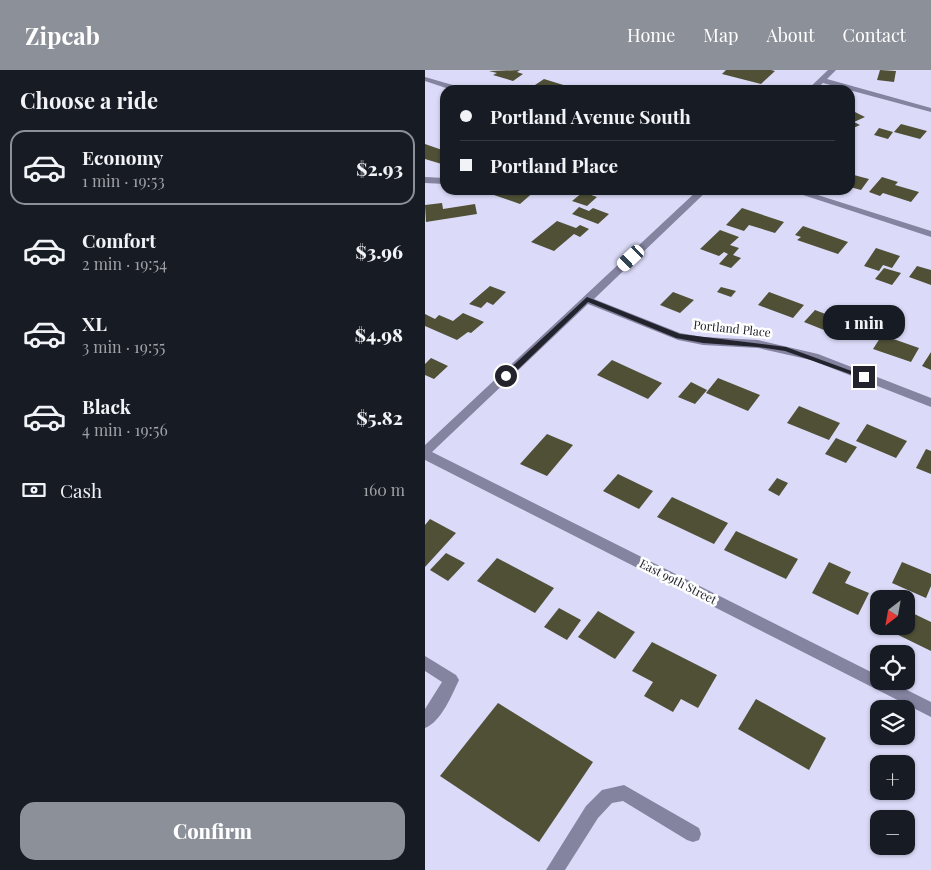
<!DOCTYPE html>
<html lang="en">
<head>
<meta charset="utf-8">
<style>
  body { margin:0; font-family:"Playfair Display",serif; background:#242831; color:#f1f3f6; height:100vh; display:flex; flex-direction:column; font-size:19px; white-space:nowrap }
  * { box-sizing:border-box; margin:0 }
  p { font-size:16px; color:#9ea1a6 }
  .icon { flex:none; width:28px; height:28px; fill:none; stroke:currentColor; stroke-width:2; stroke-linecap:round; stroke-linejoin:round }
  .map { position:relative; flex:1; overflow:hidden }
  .details { display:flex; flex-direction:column; background:#171b24; width:425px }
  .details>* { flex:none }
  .top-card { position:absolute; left:15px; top:15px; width:415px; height:110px; border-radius:15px; box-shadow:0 1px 4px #0004; display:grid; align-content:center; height:110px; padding:0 20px; background:#171b24 }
  .needle { width:32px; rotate:211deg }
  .buttons { position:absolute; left:445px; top:520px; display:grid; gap:10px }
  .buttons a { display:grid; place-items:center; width:45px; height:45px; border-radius:10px; background:#171b24; box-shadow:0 1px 4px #0004; font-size:25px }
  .end { position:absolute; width:22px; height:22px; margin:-11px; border:6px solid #23232e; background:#fff; box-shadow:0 0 0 2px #fff }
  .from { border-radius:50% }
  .bubble { position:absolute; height:35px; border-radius:15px; background:#171b24; box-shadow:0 1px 4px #0004; font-size:16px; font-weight:800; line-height:35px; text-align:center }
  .car { position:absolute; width:15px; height:30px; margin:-15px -8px; border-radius:6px; box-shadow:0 0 4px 1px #0007; background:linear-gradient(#fff 24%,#345 0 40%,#fff 0 76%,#345 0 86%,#fff 0) }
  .top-card b { display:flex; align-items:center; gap:18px; height:48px; font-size:19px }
  .top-card b+b { border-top:1px solid #363941 }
  .top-card i { width:12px; height:12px; background:#f1f3f6 }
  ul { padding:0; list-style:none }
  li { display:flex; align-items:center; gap:15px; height:75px; margin:0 10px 8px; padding:0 10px; border:2px solid transparent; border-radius:15px }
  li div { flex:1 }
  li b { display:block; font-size:19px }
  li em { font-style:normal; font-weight:800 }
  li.current { border-color:#8c9099 }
  li>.icon { width:45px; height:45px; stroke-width:1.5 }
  h2 { padding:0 20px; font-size:22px; line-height:60px }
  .pay { display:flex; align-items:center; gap:12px; height:55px; padding:0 20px; font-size:19px }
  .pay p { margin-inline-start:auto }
  .action { display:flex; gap:10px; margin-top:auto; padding:10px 20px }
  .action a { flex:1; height:58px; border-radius:15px; background:#8c9099; color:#fff; font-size:20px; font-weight:800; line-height:58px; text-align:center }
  header { display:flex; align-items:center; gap:30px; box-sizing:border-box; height:70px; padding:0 25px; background:#8c9099; color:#fff }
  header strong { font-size:24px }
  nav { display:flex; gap:28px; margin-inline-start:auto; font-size:18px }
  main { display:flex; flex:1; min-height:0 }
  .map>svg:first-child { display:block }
  .building { fill:#4f5036 }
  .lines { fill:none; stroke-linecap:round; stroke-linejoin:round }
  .minor { fill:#8484a0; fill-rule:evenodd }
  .route { fill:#23232e }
  .labels { text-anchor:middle; stroke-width:5; stroke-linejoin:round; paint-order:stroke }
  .street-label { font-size:12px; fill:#23232e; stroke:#fff }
</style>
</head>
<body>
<header>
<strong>Zipcab</strong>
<nav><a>Home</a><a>Map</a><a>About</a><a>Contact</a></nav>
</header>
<main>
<section class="details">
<h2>Choose a ride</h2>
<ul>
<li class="current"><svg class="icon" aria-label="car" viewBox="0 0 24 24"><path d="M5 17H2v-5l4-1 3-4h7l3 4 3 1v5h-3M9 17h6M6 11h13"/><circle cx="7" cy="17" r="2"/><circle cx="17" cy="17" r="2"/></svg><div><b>Economy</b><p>1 min · 19:53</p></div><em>$2.93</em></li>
<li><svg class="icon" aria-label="car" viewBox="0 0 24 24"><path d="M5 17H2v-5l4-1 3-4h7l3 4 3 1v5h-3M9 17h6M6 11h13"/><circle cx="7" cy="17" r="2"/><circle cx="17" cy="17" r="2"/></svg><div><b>Comfort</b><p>2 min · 19:54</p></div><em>$3.96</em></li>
<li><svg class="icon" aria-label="car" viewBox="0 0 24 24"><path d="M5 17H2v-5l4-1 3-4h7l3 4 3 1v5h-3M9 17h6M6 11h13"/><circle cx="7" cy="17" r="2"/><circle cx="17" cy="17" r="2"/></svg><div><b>XL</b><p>3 min · 19:55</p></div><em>$4.98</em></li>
<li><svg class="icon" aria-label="car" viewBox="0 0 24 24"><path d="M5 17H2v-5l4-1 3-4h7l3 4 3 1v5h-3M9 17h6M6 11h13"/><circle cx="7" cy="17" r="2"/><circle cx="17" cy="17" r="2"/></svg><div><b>Black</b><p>4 min · 19:56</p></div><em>$5.82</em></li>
</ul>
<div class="pay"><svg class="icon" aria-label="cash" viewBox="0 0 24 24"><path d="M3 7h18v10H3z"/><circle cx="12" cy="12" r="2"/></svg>Cash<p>160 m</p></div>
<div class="action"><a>Confirm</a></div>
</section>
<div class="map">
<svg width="506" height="800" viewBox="0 0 506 800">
  <rect width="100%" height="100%" fill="#dbdbf9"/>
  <g class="building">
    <path d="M95,0l-3,2 6,2 -10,7 -20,-6 4,-2 -8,-2z"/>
    <path d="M301,0h45l4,1 -14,13 -39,-10z"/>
    <path d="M455,0l16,1 -2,11 -17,-2z"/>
    <path d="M119,9l29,9 -3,2h-28l-10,-3z"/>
    <path d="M426,40l14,7 -11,5 6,3 -9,4z"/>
    <path d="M476,54l26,7 -7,8 -26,-7z"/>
    <path d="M454,58l14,4 -5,7 -14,-4z"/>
    <path d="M0,74l20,7v14l-20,-6z"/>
    <path d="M425,104l19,5 -8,11 -11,-3z"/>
    <path d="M457,107l16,5 -3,3 24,7 -8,10 -28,-9 -3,3 -11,-4z"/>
    <path d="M75,120h36l-16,14 -26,-9z"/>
    <path d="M158,122l14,5 -10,9 -15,-5z"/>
    <path d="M17,133l1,6 32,-5 2,10 -51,8 -1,-17z"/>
    <path d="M154,137l10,4 4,-3 16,6 -11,10 -26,-10z"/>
    <path d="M317,138l42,14 -9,11 -26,-8 -5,6 -18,-6z"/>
    <path d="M132,151l19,7 4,-3 9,4 -9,8 -6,-3 -20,17 -23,-9z"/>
    <path d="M378,156l45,16 -10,12 -41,-14 4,-3 -6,-2z"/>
    <path d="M295,160l19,7 -9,8 9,3 -6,7 8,3 -10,10 -12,-4 9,-10 -4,-2 -5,4 -19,-7z"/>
    <path d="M451,178l24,8 -8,12 -9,-3 -4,6 -15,-5z"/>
    <path d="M492,196l14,4v15l-22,-8z"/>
    <path d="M459,198l17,5 -9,12 -17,-6z"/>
    <path d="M65,216l16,6 -13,13 -6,-3 -6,6 -12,-4z"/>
    <path d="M296,217l15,4 -5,6 -14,-5z"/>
    <path d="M248,222l21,8 -14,13 -20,-8z"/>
    <path d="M344,222l35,13 -11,13 -35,-13z"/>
    <path d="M431,238l16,6 -8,11 -16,-7z"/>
    <path d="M390,240l34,13 -10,13 -35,-14z"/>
    <path d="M455,242l16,5 -7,11 -17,-6z"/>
    <path d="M38,243l21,9 -13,11 -3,-1 -11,8 -32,-14v-12l10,5 4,-4 14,6z"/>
    <path d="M457,265l37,13 -8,14 -38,-13z"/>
    <path d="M506,282v18l-9,-4z"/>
    <path d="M6,288l17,8 -14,13 -9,-4v-11z"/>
    <path d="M187,290l50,23 -14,16 -51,-24z"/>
    <path d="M293,308l42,17 -12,16 -42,-18z"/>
    <path d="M266,312l16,8 -12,14 -17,-7z"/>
    <path d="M374,336l41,17 -11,17 -42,-17z"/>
    <path d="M442,354l40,17 -11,17 -40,-17z"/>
    <path d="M122,364l26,11 -26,31 -27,-12z"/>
    <path d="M411,368l21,9 -11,16 -21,-9z"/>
    <path d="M501,379l5,2v23l-15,-6z"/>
    <path d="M193,404l35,17 -14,18 -36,-18z"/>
    <path d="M352,408l11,5 -9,13 -11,-6z"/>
    <path d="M247,427l56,26 -14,21 -57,-27z"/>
    <path d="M5,449l26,14 -31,34v-42z"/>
    <path d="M311,461l62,28 -12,20 -62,-29z"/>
    <path d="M21,483l19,10 -17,18 -18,-11z"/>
    <path d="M72,488l57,30 -19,25 -58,-32z"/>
    <path d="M404,492l22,10 -6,11 24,10 -11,22 -46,-22z"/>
    <path d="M477,492l29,12v12l-5,12 -34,-15z"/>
    <path d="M134,538l22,12 -14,20 -23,-13z"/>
    <path d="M481,540l25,12v29l-45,-22 2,-3h18z"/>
    <path d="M173,541l37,21 -20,27 -37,-22z"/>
    <path d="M227,572l65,33 -19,33 -17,-9 -8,13 -29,-16 9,-14 -21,-11z"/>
    <path d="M331,629l70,39 -17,32 -71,-41z"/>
    <path d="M73,633l95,59 -54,80 -99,-66z"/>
  </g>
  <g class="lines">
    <g class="minor">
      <path d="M403,0h8l-9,9 104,29v4l-108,-29 -8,7h-8z"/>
      <path d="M0,7l38,11 1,2h-12l-27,-9z"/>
      <path d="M0,107l20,1v6l-20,-1z"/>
      <path d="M273,120h10l-114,109 86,34 23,4 55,3 60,14 113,44v9l-120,-47 -53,-12 -55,-3 -25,-5 -90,-36 -156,148 447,224v5h10l42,21v15l-506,-257v-15z"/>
      <path d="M363,120h14l129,41v6z"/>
      <path d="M0,586l31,19 3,5c-7,15 -18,42 -34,48v-19l17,-27 -17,-11z"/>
      <path d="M199,715l75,43 2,6 -2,6 -6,2 -6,-2 -64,-39 -11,2 -14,15 -33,52h-19l40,-64 16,-16z"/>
    </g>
  </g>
  <path class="route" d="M162,227l93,37 106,13 82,30 -7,1 -76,-27 -27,-4 -55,-4 -27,-5 -88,-36 -79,76h-5v-4z"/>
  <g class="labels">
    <g class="street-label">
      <text transform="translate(307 259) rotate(6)" y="4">Portland Place</text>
      <text transform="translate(253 512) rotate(27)" y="4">East 99th Street</text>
    </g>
  </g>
</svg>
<div class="buttons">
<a><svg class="needle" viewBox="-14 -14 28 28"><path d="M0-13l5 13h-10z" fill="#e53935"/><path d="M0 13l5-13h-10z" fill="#9ea1a6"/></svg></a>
<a><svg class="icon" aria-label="locate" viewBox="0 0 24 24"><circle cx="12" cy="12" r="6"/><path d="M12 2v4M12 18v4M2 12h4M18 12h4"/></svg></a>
<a><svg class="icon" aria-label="layers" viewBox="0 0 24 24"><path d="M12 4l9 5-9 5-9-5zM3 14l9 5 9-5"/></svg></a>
<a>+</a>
<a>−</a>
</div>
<i class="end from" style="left:81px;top:306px"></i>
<i class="end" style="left:439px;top:307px"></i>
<div class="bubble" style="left:398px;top:235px;width:82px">1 min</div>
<i class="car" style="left:206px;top:188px;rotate:227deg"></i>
<div class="top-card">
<b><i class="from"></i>Portland Avenue South</b>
<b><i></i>Portland Place</b>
</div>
</div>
</main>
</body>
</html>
